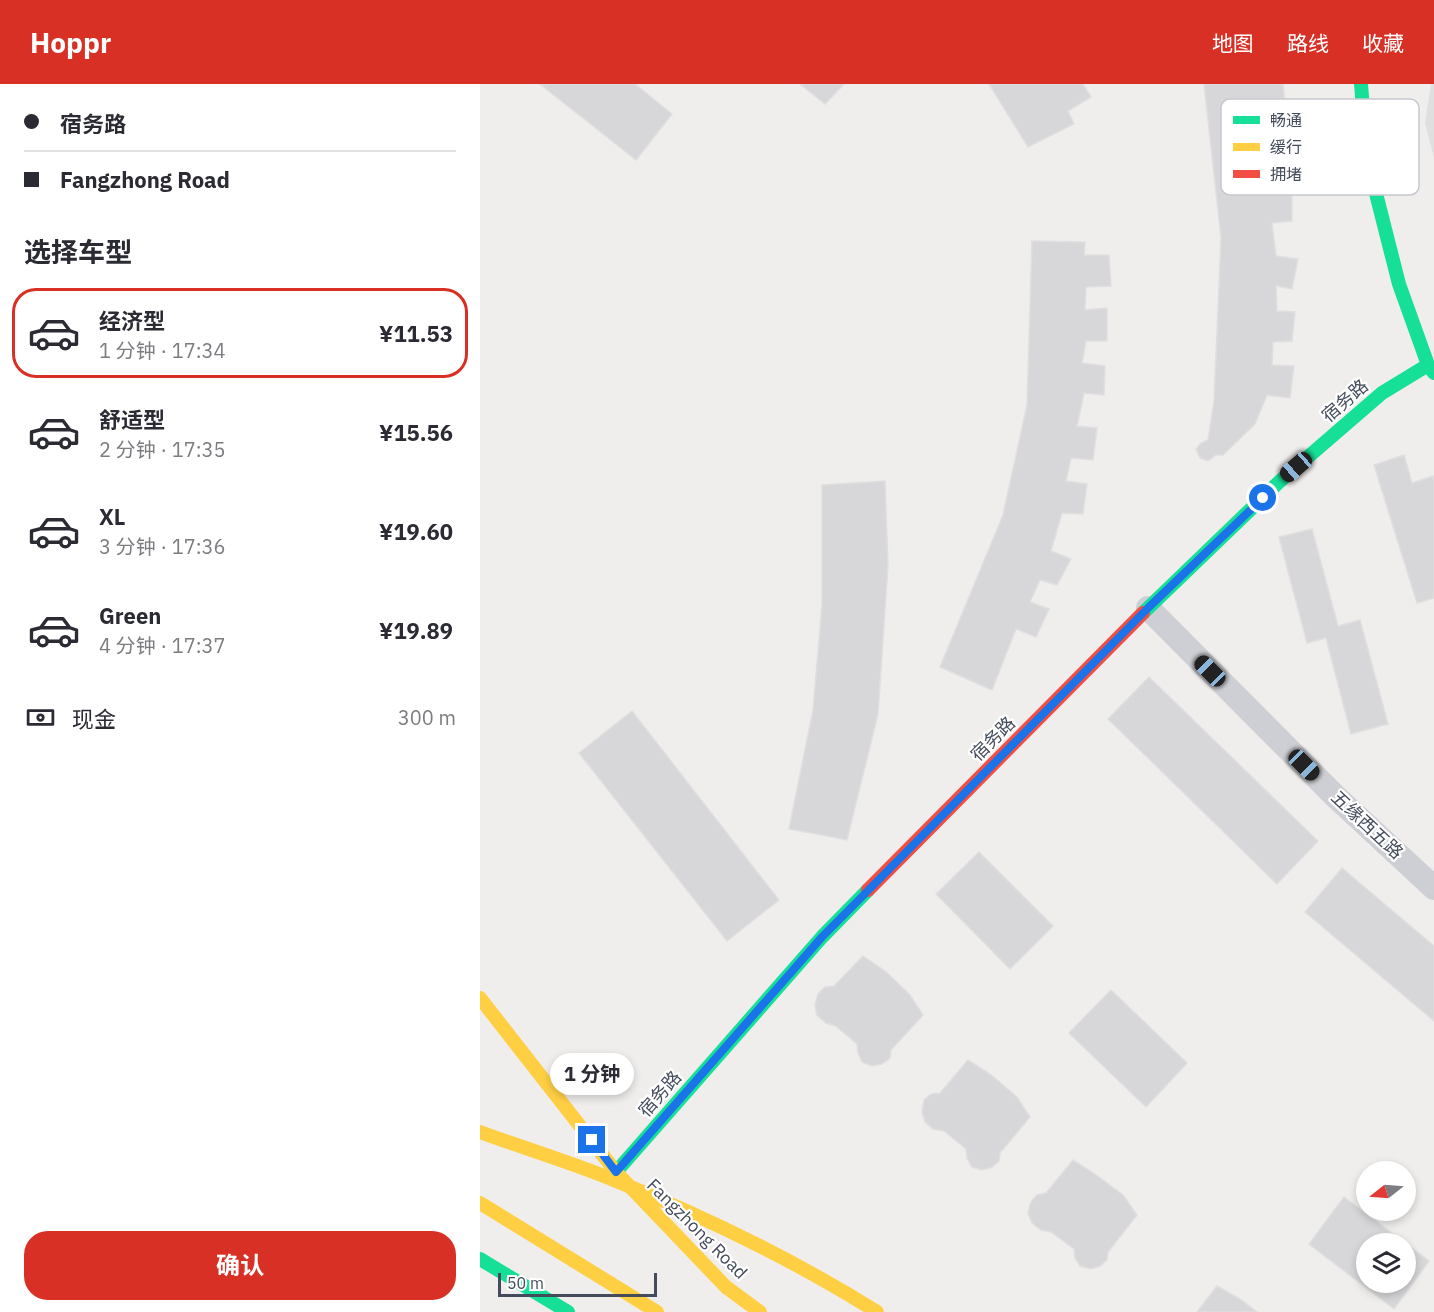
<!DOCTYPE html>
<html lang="zh">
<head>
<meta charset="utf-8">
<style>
  body { margin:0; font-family:"IBM Plex Sans","Noto Sans SC",sans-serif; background:#f7f7f7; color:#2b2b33; height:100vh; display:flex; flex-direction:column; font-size:22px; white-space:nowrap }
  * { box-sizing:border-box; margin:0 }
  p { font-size:20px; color:#7c7c81 }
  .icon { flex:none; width:33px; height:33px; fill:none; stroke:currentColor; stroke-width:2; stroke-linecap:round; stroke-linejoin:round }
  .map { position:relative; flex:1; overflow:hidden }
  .side { display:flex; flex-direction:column; background:#fff; width:480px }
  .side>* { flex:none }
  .guide { display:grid; align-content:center; height:132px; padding:0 24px; background:#fff }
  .needle { width:39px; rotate:253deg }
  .controls { position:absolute; left:876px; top:1077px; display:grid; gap:12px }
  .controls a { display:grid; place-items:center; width:60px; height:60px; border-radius:50%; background:#fff; box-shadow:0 3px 9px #0003; font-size:30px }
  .scale { position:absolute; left:18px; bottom:15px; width:159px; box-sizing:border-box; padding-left:6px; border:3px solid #444c5b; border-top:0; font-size:16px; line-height:21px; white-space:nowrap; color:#444c5b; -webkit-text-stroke:4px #fff; paint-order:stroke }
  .end { position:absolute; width:27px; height:27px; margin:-14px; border:8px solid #1a73e8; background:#fff; box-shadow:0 0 0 3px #fff }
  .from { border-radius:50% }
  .bubble { position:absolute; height:42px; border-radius:21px; background:#fff; box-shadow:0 3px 9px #0003; font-size:20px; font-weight:700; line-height:42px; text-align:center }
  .car { position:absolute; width:18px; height:36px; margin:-18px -9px; border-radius:8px; box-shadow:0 0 4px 2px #0007; background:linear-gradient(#222 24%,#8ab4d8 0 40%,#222 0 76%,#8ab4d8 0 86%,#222 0) }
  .guide b { display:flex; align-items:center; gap:21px; height:57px; font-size:22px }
  .guide b+b { border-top:2px solid #e1e1e2 }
  .guide i { width:15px; height:15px; background:#2b2b33 }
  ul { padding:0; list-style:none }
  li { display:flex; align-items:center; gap:18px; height:90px; margin:0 12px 9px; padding:0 12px; border:3px solid transparent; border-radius:24px }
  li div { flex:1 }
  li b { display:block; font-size:22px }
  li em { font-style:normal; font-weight:700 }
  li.on { border-color:#d93025 }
  li>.icon { width:54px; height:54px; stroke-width:1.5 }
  h2 { padding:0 24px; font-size:27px; line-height:72px }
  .pay { display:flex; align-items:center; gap:15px; height:66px; padding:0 24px; font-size:22px }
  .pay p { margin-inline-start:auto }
  .button { display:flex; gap:12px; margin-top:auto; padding:12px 24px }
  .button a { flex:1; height:69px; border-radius:24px; background:#d93025; color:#fff; font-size:24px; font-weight:700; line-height:69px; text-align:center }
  header { display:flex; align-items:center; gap:36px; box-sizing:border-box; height:84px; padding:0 30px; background:#d93025; color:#fff }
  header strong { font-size:28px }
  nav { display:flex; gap:33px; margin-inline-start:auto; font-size:21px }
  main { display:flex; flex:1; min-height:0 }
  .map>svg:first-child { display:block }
  .education { fill:#e0dfdf }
  .building { fill:#d7d7d9; stroke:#e0dfe0; stroke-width:1.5; fill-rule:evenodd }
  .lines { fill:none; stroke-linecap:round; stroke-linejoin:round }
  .street { stroke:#cecfd4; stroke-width:24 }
  .fast { stroke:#16e098; stroke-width:14 }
  .slow { stroke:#ffcf43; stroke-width:14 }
  .jam { stroke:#f24e42; stroke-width:14 }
  .route { stroke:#1a73e8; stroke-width:8 }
  .labels { text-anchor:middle; stroke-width:4.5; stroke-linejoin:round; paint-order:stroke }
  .street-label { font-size:18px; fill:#444c5b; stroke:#fff }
  .key { fill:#fff; stroke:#c7c9ce; stroke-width:1.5 }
  .key-label { font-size:16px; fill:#444c5b }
</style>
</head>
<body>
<header>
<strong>Hoppr</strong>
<nav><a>地图</a><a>路线</a><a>收藏</a></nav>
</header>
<main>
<section class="side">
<div class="guide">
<b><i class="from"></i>宿务路</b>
<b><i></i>Fangzhong Road</b>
</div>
<h2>选择车型</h2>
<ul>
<li class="on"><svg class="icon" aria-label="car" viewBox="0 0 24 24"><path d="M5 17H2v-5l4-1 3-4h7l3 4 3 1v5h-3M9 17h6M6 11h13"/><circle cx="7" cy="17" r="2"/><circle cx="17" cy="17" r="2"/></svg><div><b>经济型</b><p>1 分钟 · 17:34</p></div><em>¥11.53</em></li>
<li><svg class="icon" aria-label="car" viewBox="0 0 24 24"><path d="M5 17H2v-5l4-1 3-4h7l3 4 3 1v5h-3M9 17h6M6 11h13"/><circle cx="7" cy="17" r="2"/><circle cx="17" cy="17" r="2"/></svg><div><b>舒适型</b><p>2 分钟 · 17:35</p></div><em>¥15.56</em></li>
<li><svg class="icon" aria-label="car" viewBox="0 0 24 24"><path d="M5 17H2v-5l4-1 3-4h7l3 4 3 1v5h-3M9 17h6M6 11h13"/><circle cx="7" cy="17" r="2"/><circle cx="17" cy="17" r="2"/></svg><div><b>XL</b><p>3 分钟 · 17:36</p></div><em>¥19.60</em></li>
<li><svg class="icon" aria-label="car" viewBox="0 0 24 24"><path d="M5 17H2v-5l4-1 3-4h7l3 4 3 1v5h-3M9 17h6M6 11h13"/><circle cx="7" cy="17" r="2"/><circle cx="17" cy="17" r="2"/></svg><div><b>Green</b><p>4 分钟 · 17:37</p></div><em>¥19.89</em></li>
</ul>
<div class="pay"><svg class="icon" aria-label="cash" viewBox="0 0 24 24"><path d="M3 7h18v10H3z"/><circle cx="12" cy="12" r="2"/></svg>现金<p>300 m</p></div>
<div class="button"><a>确认</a></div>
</section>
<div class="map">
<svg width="954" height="1228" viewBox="0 0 954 1228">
  <rect width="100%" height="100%" fill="#efeeed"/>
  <path class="education" d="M951,0h3v74l-9,-35z"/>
  <g class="building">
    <path d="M60,0h95l37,30 -36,46z"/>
    <path d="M320,0h44l-19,20z"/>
    <path d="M509,0h94l8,13 -23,14 6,13 -46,23z"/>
    <path d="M724,0h79l2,19 -21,4 2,30 21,-3 3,32 -20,3 2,23 20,-1v30l-20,2 4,33 22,3 -6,30 -16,-3 1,25 18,1 -3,29 -19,1 -1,23 22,1 -4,32 -23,-3 -12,29 -32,31h-7l-8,6 -8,-3 -4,-9 5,-6 7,-3 6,-39 7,-163z"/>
    <path d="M552,157l53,1 -1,13h25l2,31 -25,1 -1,23 22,-2v33h-21l-4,22 23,3 -1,29 -20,-2 -7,33 20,2 -4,32 -22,-2 -5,23 21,3 -4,30 -21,-1 -11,38 20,8 -14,26 -17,-5 -10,22 19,7 -13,28 -20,-8 -24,61 -52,-23 63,-152 24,-110z"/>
    <path d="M924,371l8,28 21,-7 1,4v118l-17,5 -43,-138z"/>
    <path d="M405,397l3,85 -10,148 -31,126 -58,-11 24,-119 9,-105v-120z"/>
    <path d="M832,445l26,97 22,-6 28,104 -37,10 -25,-96 -19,5 -28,-106z"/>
    <path d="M669,593l169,164 -41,43 -169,-165z"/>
    <path d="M152,627l147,189 -52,41 -148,-188z"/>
    <path d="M499,768l74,74 -43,43 -74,-75z"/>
    <path d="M862,784l92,78v75l-129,-109z"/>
    <path d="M383,872l22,15 25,24 13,20 -32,35 -1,8 -8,6 -10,2 -10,-4 -4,-9 -1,-9 -21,-18 -10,-3 -9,-8 -2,-10 3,-11 7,-7 9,-1z"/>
    <path d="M631,906l76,73 -41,44 -77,-74z"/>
    <path d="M488,976l22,14 27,23 13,20 -30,36 -1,8 -7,6 -10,3 -10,-3 -5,-9 -1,-9 -22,-18 -11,-2 -8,-7 -3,-10 2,-12 7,-6 9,-1z"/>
    <path d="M593,1076l22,14 28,21 14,20 -29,37 -1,8 -7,6 -9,3 -11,-3 -5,-8 -1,-9 -23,-17 -10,-2 -9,-7 -4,-10 3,-11 6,-7 9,-2z"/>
    <path d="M864,1113l85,64 -35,48 -85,-65zM886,1160h40v38h-40z"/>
    <path d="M737,1202l23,13 17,13h-60z"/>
  </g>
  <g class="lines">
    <path class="street" d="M668,524l187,188 99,92"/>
    <g class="fast">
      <path d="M881,0l6,74 32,126 29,81 6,8"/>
      <path d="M663,529l136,-131 103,-89 46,-28"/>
      <path d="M136,1088l206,-235 46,-47"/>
      <path d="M0,1175l88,53"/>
    </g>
    <g class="slow">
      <path d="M0,914l136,174 110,115 34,25"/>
      <path d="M0,1048c41,15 83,28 124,44 95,38 187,82 273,136"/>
      <path d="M0,1119l177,109"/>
    </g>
    <path class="jam" d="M388,806l275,-277"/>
  </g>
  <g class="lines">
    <path class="route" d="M112,1056l24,32 206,-235 326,-329 115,-110"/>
  </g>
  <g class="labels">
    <g class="street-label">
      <text transform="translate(865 317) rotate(-41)" y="6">宿务路</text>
      <text transform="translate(513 655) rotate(-45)" y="6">宿务路</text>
      <text transform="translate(887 741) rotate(43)" y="6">五缘西五路</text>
      <text transform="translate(180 1010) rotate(-49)" y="6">宿务路</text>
      <text transform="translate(217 1145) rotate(45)" y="6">Fangzhong Road</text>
    </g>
  </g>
  <rect x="741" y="15" width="198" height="96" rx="9" class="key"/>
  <rect x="753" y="32" width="27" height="8" fill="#16e098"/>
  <rect x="753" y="59" width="27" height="8" fill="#ffcf43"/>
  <rect x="753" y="86" width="27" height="8" fill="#f24e42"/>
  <g class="key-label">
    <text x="790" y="42">畅通</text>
    <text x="790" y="69">缓行</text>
    <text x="790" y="96">拥堵</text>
  </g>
</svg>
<div class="controls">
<a><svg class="needle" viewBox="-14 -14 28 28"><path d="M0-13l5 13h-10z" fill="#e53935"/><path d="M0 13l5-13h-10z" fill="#7c7c81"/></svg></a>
<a><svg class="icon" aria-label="layers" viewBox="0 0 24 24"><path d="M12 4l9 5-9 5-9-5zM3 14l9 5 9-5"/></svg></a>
</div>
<div class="scale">50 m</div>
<i class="end from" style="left:783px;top:414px"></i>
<i class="end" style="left:112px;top:1056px"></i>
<div class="bubble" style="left:70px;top:969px;width:84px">1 分钟</div>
<i class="car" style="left:816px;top:383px;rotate:229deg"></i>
<i class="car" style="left:730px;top:587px;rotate:315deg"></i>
<i class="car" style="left:824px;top:681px;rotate:135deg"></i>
</div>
</main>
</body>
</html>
